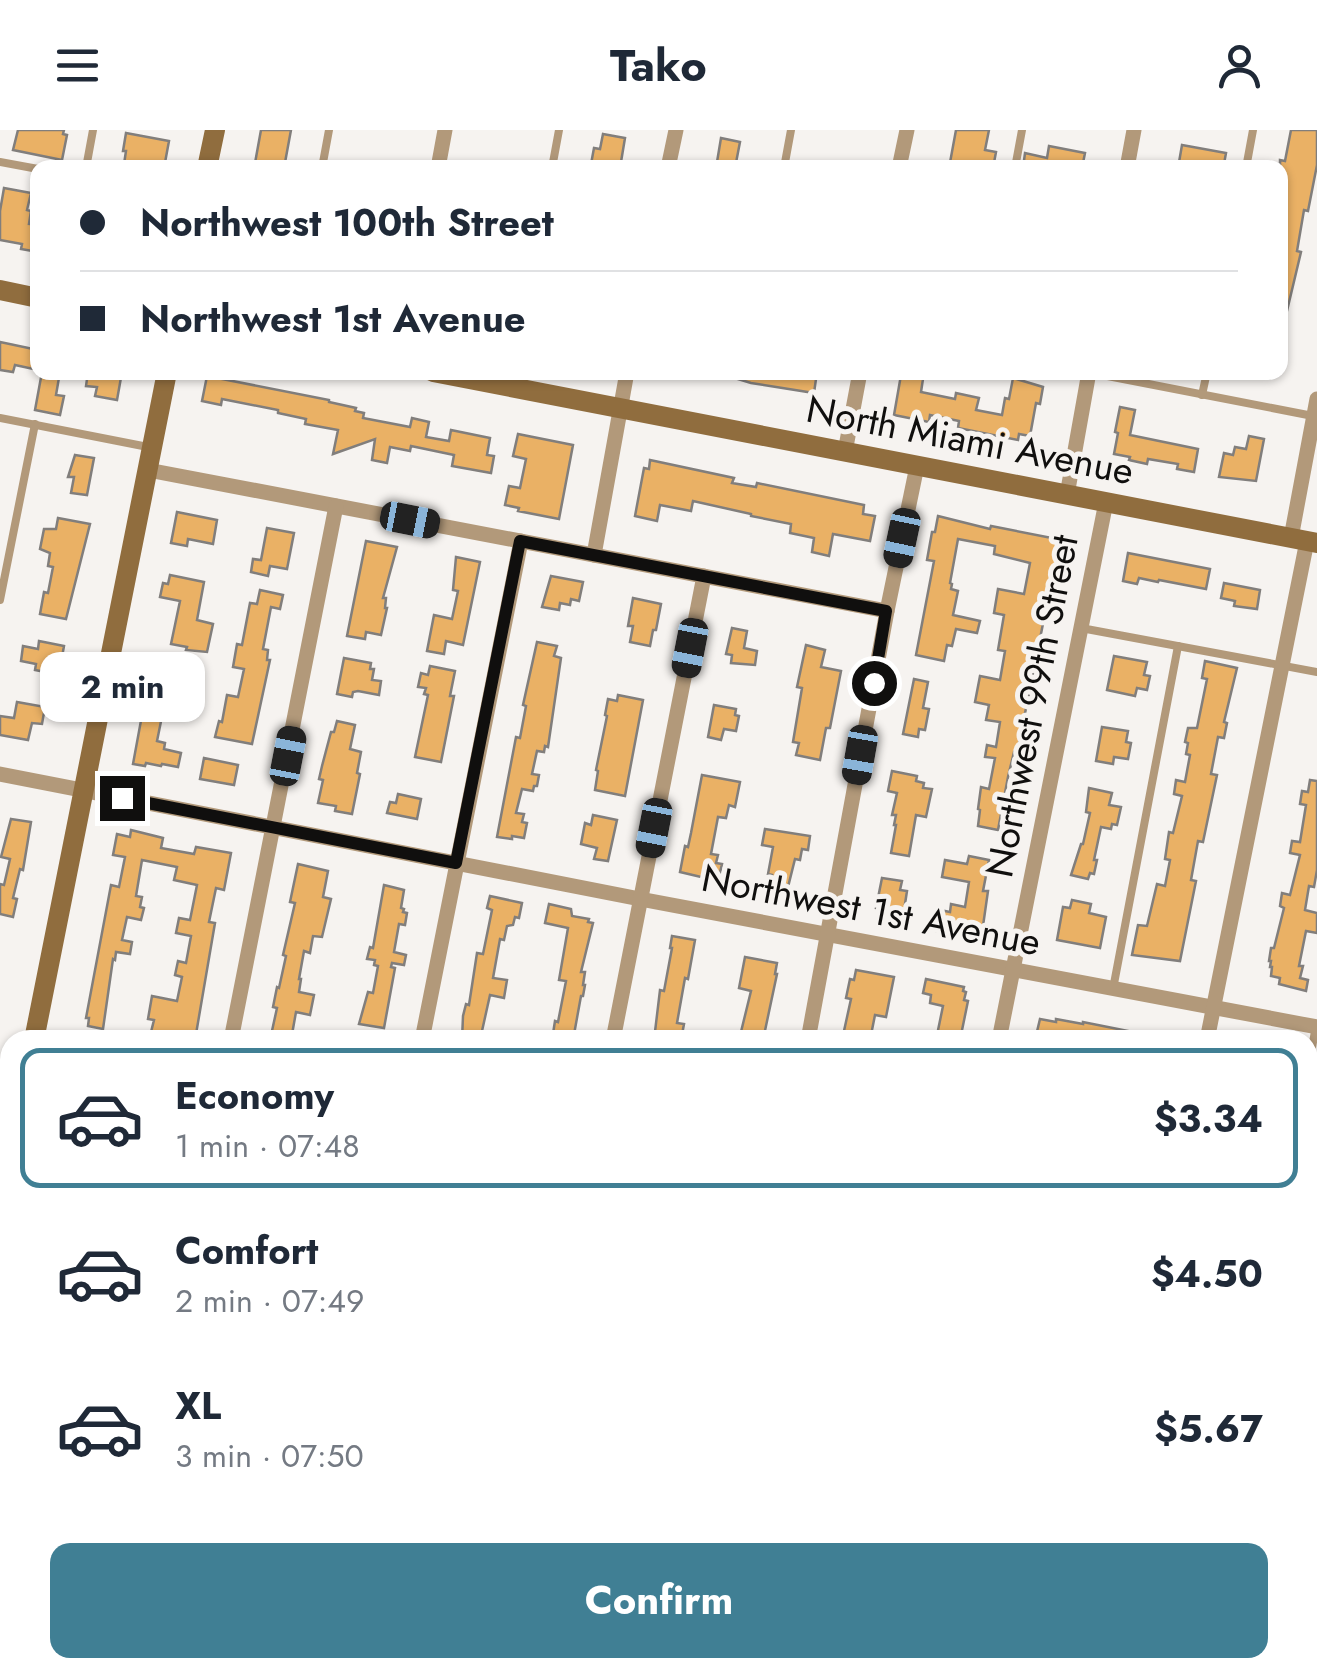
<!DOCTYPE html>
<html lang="en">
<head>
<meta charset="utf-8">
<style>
  body { margin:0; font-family:Jost,sans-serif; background:#f6f6f7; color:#1f2937; height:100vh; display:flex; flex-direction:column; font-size:38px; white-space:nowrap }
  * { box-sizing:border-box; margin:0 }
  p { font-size:32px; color:#747a83 }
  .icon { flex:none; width:55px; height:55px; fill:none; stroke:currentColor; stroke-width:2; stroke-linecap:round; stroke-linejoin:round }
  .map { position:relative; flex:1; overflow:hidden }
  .drawer { position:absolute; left:0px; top:900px; width:1318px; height:648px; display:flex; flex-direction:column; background:#fff; border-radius:30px 30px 0 0; box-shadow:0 2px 8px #0004 }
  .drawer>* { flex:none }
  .top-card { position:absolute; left:30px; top:30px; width:1258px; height:220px; border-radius:20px; box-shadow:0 2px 8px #0004; display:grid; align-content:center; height:220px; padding:0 50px; background:#fff }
  .end { position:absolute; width:45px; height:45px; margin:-22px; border:12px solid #100f0e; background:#fff; box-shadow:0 0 0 5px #fff }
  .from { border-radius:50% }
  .bubble { position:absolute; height:70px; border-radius:20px; background:#fff; box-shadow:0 2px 8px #0004; font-size:32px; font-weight:700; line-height:70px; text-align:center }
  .car { position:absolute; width:30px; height:60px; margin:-30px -15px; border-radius:12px; box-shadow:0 0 8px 2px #0007; background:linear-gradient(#222 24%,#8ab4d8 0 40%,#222 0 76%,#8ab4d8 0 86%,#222 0) }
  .top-card b { display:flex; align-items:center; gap:35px; height:95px; font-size:38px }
  .top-card b+b { border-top:2px solid #e0e1e3 }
  .top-card i { width:25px; height:25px; background:#1f2937 }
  ul { padding:18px 0 0; list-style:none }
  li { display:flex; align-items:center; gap:30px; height:140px; margin:0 20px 15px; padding:0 30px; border:5px solid transparent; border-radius:20px }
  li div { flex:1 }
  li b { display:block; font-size:38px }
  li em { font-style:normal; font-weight:700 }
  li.on { border-color:#407f94 }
  li>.icon { width:90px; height:90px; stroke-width:1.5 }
  .button { display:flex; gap:20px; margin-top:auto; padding:20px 50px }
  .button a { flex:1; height:115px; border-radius:20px; background:#407f94; color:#fff; font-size:40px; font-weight:700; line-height:115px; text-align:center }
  header { display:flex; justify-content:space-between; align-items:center; height:130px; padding:0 50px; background:#fff; font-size:45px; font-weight:700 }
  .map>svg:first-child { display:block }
  .building { fill:#eab165; stroke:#817e7c; stroke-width:2.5 }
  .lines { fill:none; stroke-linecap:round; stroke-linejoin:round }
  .lane { stroke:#b2997a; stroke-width:8 }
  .street { stroke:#b2997a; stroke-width:15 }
  .secondary { stroke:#906d3e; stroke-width:20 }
  .route { stroke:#100f0e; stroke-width:12 }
  .labels { text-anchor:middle; stroke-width:10; stroke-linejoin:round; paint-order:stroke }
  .street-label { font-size:38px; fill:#100f0e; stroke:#f6f3f0 }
</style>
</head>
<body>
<header><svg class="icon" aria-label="menu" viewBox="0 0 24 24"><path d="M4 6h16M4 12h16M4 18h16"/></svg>Tako<svg class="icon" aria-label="person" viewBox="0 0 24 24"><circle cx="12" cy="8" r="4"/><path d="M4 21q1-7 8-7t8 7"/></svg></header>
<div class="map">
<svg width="1317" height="1546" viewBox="0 0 1317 1546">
  <rect width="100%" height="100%" fill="#f6f3f0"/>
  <g class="building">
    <path d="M18,0h46l-1,4 4,1 -5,25 -49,-10z"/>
    <path d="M261,0h30l-7,38h-20l-7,-1v-3l-2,-1z"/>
    <path d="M956,0h33l-4,20 11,2 -3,16h-44z"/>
    <path d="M1291,0h26v35l-9,46 -4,-1 -7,41 4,1 -15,63h-6v-155l5,1z"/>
    <path d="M126,3l43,8 -5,27h-37l1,-3 -4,-1 2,-13h-3z"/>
    <path d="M603,4l22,4 -5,30h-15l-14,-4 3,-16 6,1z"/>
    <path d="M721,8l19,4 -5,26h-19z"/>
    <path d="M1182,15l44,8 -2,11 -9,-1v4l-16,-3v4h-21z"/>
    <path d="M1049,16l36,7 -3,15h-59l2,-15 22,5z"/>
    <path d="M4,58l27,5 -4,17 4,1 -2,13 9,1v27l-17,-3 1,-5 -22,-4v-29z"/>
    <path d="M0,212l38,8v20l-23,-5 -2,7 -13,-2z"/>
    <path d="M42,242h18l-4,23 8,1 -4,19 -25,-5z"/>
    <path d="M88,242h34l-5,28 -22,-4 2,-9 -11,-1z"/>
    <path d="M738,242h79l-3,21 -63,-10 -13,-4z"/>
    <path d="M901,245l22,4 -2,13 34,7 1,-6 23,5 -3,12 26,5 3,-17 4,1 4,-21 30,9 -3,17 -4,-1 -6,33 -11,-2 -1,6 -60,-12 1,-7 -29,-6 -1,7 -35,-7z"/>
    <path d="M207,246l122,24v2l27,6 -1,3 9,2 -1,5 47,9 2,-9 17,4 -3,15 23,4 2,-11 39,8 -3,17 7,1 -3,17 -39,-7 2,-11 -43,-9 -1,5 -20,-4 -3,16 -15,-3 3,-21 -42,15 5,-24 -33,-6 1,-5 -28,-6v-3l-56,-11 -1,6 -19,-4z"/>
    <path d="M1120,277l15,3 -5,25 68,14 -4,23 -17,-3 1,-5 -30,-5 -1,5 -18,-4 1,-3 -16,-3 4,-21 -3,-1z"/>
    <path d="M518,304l55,11 -14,74 -41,-8 1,-3 -14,-3 4,-19 11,2 6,-29 -13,-3z"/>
    <path d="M1249,306l15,3 -8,42 -37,-4 5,-24 9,2 2,-8 11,2z"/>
    <path d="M75,325l19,3 -7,37 -16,-2 3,-16h-6z"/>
    <path d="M650,330l84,18 -2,5 24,4 1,-4 107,22 -1,9 12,2 -5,25 -37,-7 -4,22 -17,-4 2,-14 -24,-5 1,-9 -40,-8v-2l-58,-13 -2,10 -31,-6 -3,16 -22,-5 9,-48 5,1z"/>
    <path d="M177,382l40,8 -4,24 -25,-5 -1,7 -16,-3z"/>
    <path d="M938,386l52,13 1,-3 71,14 -4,24 4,1 -4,20 -7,-1 -34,169 -3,-1 -6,25 -10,53 -20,-4 2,-16 -2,-1 3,-22 8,2 6,-31 -10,-1 2,-12 9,2 4,-25 -14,-2 3,-15 -14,-3 5,-26 20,4 5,-29 -7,-1 6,-35 -10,-2 4,-24 26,5 6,-31 -36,-9 1,-8 -37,-7 -8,44 2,1 -1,5 7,2 -5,24 27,6 -3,12 -21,-4 -4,17 -5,-1 -3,16 -28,-6 18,-94 -7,-1 5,-28h3z"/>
    <path d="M58,388l32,6 -24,95 -26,-5 4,-22 4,1 5,-26 -5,-1 2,-13 -10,-4 4,-20h12z"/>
    <path d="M267,398l27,5 -7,36 -17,-3 -2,10 -17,-4 2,-13 8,1z"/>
    <path d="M366,411l31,6 -14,51h3l-1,10h2l-6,27 -15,-3 -1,7 -18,-3z"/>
    <path d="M1128,423l82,16 -4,20 -47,-9 -1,2 -19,-4 -2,6 -14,-3z"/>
    <path d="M456,427l24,5 -17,83 -17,-4 -2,13 -17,-3 7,-36 18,4 6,-28 -5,-1z"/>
    <path d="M170,445l34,7 -7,38 16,4 -6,28 -21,-2 1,-3 -16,-3 9,-43 -20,-4 3,-14 5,1z"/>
    <path d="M551,446l32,6 -4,19 -8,-2 -1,6 -10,-2 -1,7 -17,-3z"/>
    <path d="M1224,453l36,7 -3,19 -23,-3 1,-5 -14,-3z"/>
    <path d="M260,460l23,5 -3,14 -9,-2 -8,42 5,1 -1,10h3l-18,84 -37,-7 4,-16 3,1 5,-27 11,2 6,-28 -11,-2 4,-23 5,1 8,-42 7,1z"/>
    <path d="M633,468l28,6 -5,26h-3l-3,16 -20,-4 3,-16h-5z"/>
    <path d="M732,498l15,3 -3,17 13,3 -2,14 -24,-2 1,-8 -6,-1z"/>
    <path d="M39,511l25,5 -2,11 -6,-1 -6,17 -15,-3 1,-6 -15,-3 2,-15 15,3z"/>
    <path d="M537,512l20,4 -3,10 7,2 -13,89 -3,-1 -1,6 -7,-1 -5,23 7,1 -2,11h-3l-1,5 -11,-2 -6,24 8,1 -2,8 5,1 -3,15 -12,-2v3l-15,-2 19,-100 4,1 6,-32 -3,-1z"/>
    <path d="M806,515l19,5 -4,17 20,4 -11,57h-4l-6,32 -24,-5 3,-12 -6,-1 9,-54 -5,-1z"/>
    <path d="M1114,526l33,6 -3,13 6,1 -3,14 -10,-2 -2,8 -28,-6z"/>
    <path d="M344,528l27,5 -1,6h4l-2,11 9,1 -2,14 -21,-4 -5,1 -1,5 -15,-3z"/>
    <path d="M1205,531l32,7 -13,54 3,1 -3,15 -6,-1 -7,37 6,1 -14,67 -5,-1 -7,39 5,1 -16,80 -48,-6 6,-30 9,1 10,-42 8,2 5,-26 -5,-1 4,-27 4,1 9,-37 -8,-2 2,-14 9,2 5,-27 -4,-1 2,-11 -3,-1 3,-14h9l10,-49 -5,-1z"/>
    <path d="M430,536l25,5 -5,25h4l-13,66 -26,-5 13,-62 -4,-1 2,-6 -8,-1 3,-14 7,2z"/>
    <path d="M914,549l14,3 -5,26 6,1 -4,21 -6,-1 -1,8 -15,-3z"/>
    <path d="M147,558l20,4 -10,49 8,2 -1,6 17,4 -3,14 -16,-3 -1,2 -15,-3 -1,3 -12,-2z"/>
    <path d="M618,565l25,5 -18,96 -30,-6 3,-19 -2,-1 11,-54 -2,-1 3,-16 9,2z"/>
    <path d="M17,572l28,5 -3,17 -10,-1 -4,17 -28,-5v-19l14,2z"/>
    <path d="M714,575l22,4 -1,6 4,1 -3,15 -12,-2 -3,11 -13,-3z"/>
    <path d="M337,591l18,4 -5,24 11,3 -4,21 3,1 -8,40 -17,-3 1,-5 -18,-3 5,-23 -4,-1 3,-13 9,-34h3z"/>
    <path d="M1102,597l26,4 -2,11 5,1 -3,16 -14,-2 -1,7 -17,-3z"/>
    <path d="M204,628l34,7 -4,20 -34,-6z"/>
    <path d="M892,641l25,5 -1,5 8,2 -1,5 9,1 -6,28 -10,-2 -7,41 -18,-3 5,-28h-2l2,-10h-4l5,-22 -9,-2z"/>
    <path d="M702,645l38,7 -5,25 -6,-2 -3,13 -8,-1 -7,37 7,1 -2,8 6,1 -4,17 -38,-9 5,-26 3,1 3,-14z"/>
    <path d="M1310,650l7,1v89l-3,17 -5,-1 -4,24 12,3v20l-11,-2 -7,35h4l-3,12 8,2 -2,11 -27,-7 1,-6 -9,-2 1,-9h-2l1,-6h-2l2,-13h3l10,-40 -4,-2 2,-13 8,2 10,-40 -10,-2 2,-12 8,1 6,-37 -6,-1 2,-13 6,1z"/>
    <path d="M1089,658l23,5 -3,12 12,2 -4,18 -5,-1 -1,5 -10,-2 -7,33h3l-3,14 -4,-1 -2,6 -17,-4 10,-31h2l7,-31 -4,-1z"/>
    <path d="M398,664l23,5 -4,20 -30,-6 3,-11 6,1z"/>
    <path d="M593,685l24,5 -9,41 -14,-2 3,-11 -16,-4 4,-21 6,2z"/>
    <path d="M11,689l20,3 -8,48 -3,-1 -7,29 4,1 -4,18 -13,-3v-30l4,1 6,-26 -9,-2z"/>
    <path d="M765,699l45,7 -2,14 -6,-1 -2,11 -5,-1 -10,40 -17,-3 4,-21 -4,-1 5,-27 -11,-2z"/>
    <path d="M131,700l32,8 -2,10 33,6 2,-7 35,6 -7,37 -8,-2 -7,34 6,1 -20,117h-46l5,-20 -6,-1 4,-23 25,5 5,-24 -7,-2 3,-14 8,2 5,-27 -15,-3 3,-15 11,2 7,-35 -23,-5 3,-13 -35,-7 -6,36 6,1 -2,10 4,1 -3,12 -14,-3 -5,23 10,2 -2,12 -14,-2 -1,8 -2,-1 -10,70 -15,-3 1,-8h-3l25,-133 8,2 6,-30 -12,-2 4,-21 13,3z"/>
    <path d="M969,726l20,4 -6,31h5l-7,49 -45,-9 4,-21 10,2 1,-8 14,3 4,-25 -27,-5 3,-17 22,4z"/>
    <path d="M298,734l30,7 -5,26 8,2 -9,38 -9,-1 -3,17 -6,-2 -5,28h2l-2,13 15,3 -4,20 -14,-3 -5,28h-21l7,-32 -4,-1 4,-20 2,1 7,-32 -3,-1 12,-52 -5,-1z"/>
    <path d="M882,748l20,3 -2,9 7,1 -2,13 6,1 -2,14 -29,-5 1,-5 -5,-1z"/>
    <path d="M384,755l20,5 -3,18 3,1 -1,3 4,1 -2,12 -6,-1 -5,28 12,3 -2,10 -12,-2 -1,4 4,1 -11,60 -25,-4 9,-32 5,1 5,-27 -4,-1 1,-5 -8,-1 3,-12 3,1z"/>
    <path d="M490,766l32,7 -3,15 -4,-1 -2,8 -6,1 -3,14 -4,-1 -7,39 14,2 -3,18 -14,-3 -10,45h-18l1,-24 3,-12 3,1 8,-52 6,1 9,-44 -5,-2z"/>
    <path d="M1072,770l19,4 -2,9 17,4 -6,31 -43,-8 6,-33 7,1z"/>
    <path d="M549,774l22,5 1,7 17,3 -1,3 5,1 -12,49h4l-2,13h2l-2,11h-2l-8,44h-21l3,-19 3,1 8,-41 -7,-1 9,-52 -23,-5z"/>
    <path d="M672,806l23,4 -7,39 -3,-1 -8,45 7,1 -3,16h-27l6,-50 4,1 8,-43h-2z"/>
    <path d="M745,827l32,6 -2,11h2l-14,66h-24l12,-49 -12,-3z"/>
    <path d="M856,840l38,7 -8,40 -11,-2 -5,25h-28l9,-41 -5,-1 4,-19 4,1z"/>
    <path d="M926,849l38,8 -1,4 3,1 -2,8 4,1 -8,39h-24l7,-34 -13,-3 1,-8 -8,-2z"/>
    <path d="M1040,889l16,3v-3l27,5v-2l60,12 -1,6h-107z"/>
  </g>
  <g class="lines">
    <g class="lane">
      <path d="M0,32l38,7"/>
      <path d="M86,38l7,-38"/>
      <path d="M322,38l7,-38"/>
      <path d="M552,38l7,-38"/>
      <path d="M784,38l7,-38"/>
      <path d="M1015,38l7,-38"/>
      <path d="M1246,38l7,-38"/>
      <path d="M1087,242l226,44"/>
      <path d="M1202,265l5,-23"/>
      <path d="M0,288l148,29"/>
      <path d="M0,470l35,-176"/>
      <path d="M1081,498l236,44"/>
      <path d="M1113,859l65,-343"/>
      <path d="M1308,939l8,-43"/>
    </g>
    <g class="street">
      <path d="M438,38l7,-38"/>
      <path d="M668,38l8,-38"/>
      <path d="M899,38l8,-38"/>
      <path d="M1127,38l7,-38"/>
      <path d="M845,322l15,-80"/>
      <path d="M148,340l739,141"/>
      <path d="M1067,365l22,-123"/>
      <path d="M1291,408l26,-139"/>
      <path d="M594,425l33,-183"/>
      <path d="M0,644l640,125 677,128"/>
      <path d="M231,910l105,-534"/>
      <path d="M422,910l99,-499"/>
      <path d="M613,910l91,-464"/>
      <path d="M808,910l79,-429 30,-145"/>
      <path d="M999,910l107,-538"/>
      <path d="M1207,910l100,-499"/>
      <path d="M1308,1442l9,-31"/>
      <path d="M100,1546l2,-8"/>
      <path d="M297,1546l1,-8"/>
      <path d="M485,1546l2,-8"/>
      <path d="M678,1546l1,-8"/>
      <path d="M863,1546l2,-8"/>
      <path d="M1041,1546l3,-8"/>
      <path d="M1273,1546l3,-8"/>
    </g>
    <g class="secondary">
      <path d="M207,38l8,-38"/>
      <path d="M0,160l38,8"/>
      <path d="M433,242l884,171"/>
      <path d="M34,910l133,-668"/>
      <path d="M0,1078l10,-50"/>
      <path d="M0,1128l10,3"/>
      <path d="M1308,1381l9,1"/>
    </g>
  </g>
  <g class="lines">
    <path class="route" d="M122,668l334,65 64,-322 366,70 -12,72"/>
  </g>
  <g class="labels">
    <g class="street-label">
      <text transform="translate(970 310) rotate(11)" y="13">North Miami Avenue</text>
      <text transform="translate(1032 576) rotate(-79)" y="13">Northwest 99th Street</text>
      <text transform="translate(871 780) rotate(11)" y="13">Northwest 1st Avenue</text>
    </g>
  </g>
</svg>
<i class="end from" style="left:874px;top:553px"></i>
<i class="end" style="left:122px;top:668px"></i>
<div class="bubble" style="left:40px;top:522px;width:165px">2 min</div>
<i class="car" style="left:410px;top:390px;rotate:101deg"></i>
<i class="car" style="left:902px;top:408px;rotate:192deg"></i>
<i class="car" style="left:690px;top:518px;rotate:191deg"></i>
<i class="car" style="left:860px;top:625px;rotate:190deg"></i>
<i class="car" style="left:288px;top:626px;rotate:11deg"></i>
<i class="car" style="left:654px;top:698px;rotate:191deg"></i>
<div class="top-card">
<b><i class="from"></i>Northwest 100th Street</b>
<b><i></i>Northwest 1st Avenue</b>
</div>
<section class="drawer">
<ul>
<li class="on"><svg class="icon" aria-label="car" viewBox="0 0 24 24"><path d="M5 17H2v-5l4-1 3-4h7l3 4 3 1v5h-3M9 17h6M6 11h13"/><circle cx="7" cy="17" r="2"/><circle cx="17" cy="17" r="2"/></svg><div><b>Economy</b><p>1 min · 07:48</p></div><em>$3.34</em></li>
<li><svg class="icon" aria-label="car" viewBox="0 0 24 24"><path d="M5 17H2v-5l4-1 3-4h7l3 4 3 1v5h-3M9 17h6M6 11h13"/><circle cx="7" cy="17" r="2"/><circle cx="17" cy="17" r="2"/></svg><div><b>Comfort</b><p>2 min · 07:49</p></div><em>$4.50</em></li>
<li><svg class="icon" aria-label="car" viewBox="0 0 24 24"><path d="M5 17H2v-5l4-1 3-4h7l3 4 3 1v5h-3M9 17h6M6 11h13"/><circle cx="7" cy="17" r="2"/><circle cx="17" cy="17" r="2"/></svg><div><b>XL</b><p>3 min · 07:50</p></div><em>$5.67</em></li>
</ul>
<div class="button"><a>Confirm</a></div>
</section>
</div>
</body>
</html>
